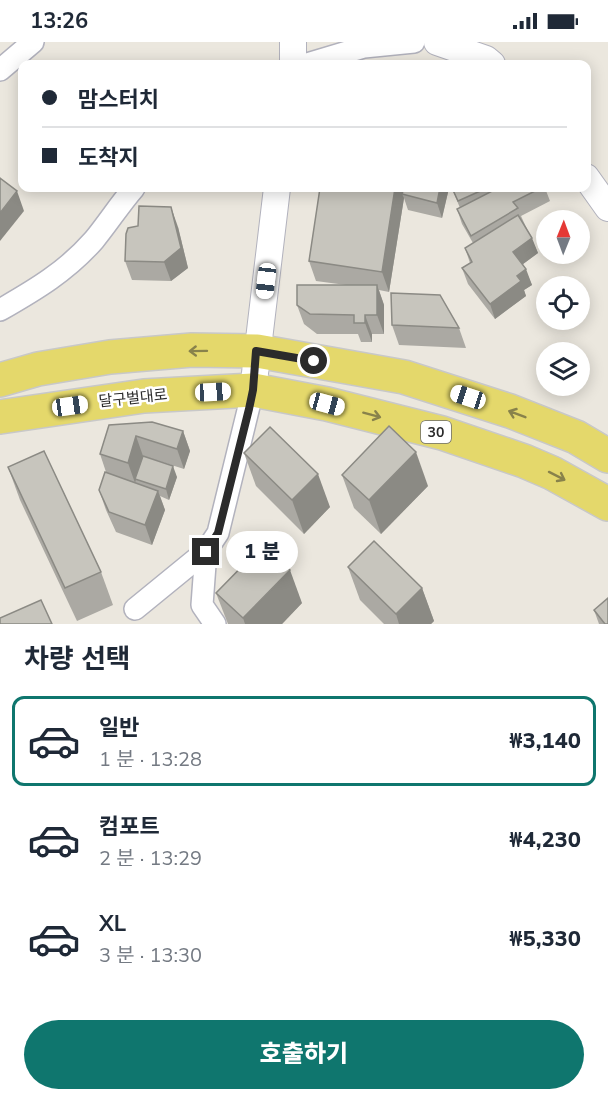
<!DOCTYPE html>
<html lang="ko">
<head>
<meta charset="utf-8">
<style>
  body { margin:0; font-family:"Nunito Sans","Noto Sans KR",sans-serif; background:#f2f2f3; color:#1f2937; height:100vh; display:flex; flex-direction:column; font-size:22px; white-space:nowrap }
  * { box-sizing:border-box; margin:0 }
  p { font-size:20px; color:#747a83 }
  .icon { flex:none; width:33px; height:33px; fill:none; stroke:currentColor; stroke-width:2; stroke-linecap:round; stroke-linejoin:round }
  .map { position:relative; height:582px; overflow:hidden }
  .panel { display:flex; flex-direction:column; background:#fff; flex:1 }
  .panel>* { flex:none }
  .guide { position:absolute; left:18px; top:18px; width:573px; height:132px; border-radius:12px; box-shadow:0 3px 15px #0003; display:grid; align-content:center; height:132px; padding:0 24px; background:#fff }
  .needle { width:39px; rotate:1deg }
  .fabs { position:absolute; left:536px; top:168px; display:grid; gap:12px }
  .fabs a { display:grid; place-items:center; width:54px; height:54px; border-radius:50%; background:#fff; box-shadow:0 3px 15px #0003; font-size:30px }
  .end { position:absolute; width:27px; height:27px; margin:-14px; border:8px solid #2b2b2b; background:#fff; box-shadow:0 0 0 3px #fff }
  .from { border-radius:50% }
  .bubble { position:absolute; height:42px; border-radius:21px; background:#fff; box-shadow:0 3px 15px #0003; font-size:20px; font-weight:800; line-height:42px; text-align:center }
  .car { position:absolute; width:18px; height:36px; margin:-18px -9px; border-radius:8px; box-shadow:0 0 4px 2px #0007; background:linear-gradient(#fff 24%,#345 0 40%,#fff 0 76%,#345 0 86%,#fff 0) }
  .guide b { display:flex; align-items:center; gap:21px; height:57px; font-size:22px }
  .guide b+b { border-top:2px solid #e0e1e3 }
  .guide i { width:15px; height:15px; background:#1f2937 }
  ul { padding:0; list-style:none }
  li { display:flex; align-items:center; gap:18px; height:90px; margin:0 12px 9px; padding:0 12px; border:3px solid transparent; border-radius:12px }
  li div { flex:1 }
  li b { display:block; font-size:22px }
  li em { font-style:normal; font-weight:800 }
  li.selected { border-color:#0f766e }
  li>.icon { width:54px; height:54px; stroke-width:1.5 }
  h2 { padding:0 24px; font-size:27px; line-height:72px }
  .button { display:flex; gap:12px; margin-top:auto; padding:12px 24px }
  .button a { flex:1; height:69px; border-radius:36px; background:#0f766e; color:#fff; font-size:24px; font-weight:800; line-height:69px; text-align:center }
  .status { display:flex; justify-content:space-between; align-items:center; height:42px; padding:0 30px; background:#fff; direction:ltr }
  .status svg { height:16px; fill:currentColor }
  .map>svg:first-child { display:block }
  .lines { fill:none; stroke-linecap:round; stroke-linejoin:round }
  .minor-casing { stroke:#b2b2bd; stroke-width:24 }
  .tertiary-casing { stroke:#b2b2bd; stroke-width:28 }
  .primary-casing { stroke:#c8c8c8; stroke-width:36 }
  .minor { stroke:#fff; stroke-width:21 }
  .tertiary { stroke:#fff; stroke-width:26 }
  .primary { stroke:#e4d86b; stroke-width:33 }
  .wall { fill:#aba9a3 }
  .shaded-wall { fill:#8b8a84 }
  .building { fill:#c7c5bd; stroke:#8b8a84; stroke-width:1.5 }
  .oneway { stroke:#88824b }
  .route { stroke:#2b2b2b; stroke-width:8 }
  .labels { text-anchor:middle; stroke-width:5; stroke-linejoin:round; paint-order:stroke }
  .shield { fill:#fff; stroke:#6b6b6b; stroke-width:1.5 }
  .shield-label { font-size:14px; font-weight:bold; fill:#2b2b2b }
  .street-label { font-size:15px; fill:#2b2b2b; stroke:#fff }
</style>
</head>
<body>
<div class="status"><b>13:26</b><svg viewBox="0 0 49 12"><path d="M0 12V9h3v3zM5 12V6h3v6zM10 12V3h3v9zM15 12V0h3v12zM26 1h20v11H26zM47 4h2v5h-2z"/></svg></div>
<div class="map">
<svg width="608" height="582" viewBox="0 0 608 582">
  <rect width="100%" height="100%" fill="#ebe7de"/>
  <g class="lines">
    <defs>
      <g id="minor">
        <path d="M307,22l57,-17 50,-5"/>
        <path d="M0,28l33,-28"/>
        <path d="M0,268c35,-20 67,-39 94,-70 14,-17 26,-36 40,-52"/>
        <path d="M206,509l-4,54 13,19"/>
        <path d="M135,567l71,-58 12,-18 35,-143"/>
      </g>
      <g id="tertiary">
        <path d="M437,0l49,17 6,5"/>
        <path d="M293,22v-22"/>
        <path d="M586,135l22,31"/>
        <path d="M253,348l24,-202"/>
      </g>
      <g id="primary">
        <path d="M0,338l38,-11 72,-12 82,-7 65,1 147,26 106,34 66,26 32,19"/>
        <path d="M0,375l144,-21 109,-6 74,14 115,29 82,28 28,12 56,31"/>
      </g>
    </defs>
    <use href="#minor" class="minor-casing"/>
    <use href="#tertiary" class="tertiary-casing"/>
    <use href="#primary" class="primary-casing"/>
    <use href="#minor" class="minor"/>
    <use href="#tertiary" class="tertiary"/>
    <use href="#primary" class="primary"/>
  </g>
  <g class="wall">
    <path d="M320,146h129l-7,30 -34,-8 -4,-12 -15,94 -10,-2 5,15v29h-12v8h-11l-3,-8h-41l-13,-10 -7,-19 49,-20 -30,-4 -7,-20z"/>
    <path d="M452,146h93l5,13 -29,15 17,37 -15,11 9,21 -8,5 2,6 -31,23 -27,-35 -6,-16 8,-5 -5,-15 8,-5 -11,-19 -5,-15 3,-1z"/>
    <path d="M178,185l10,41 -17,13 -39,-1 -7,-19z"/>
    <path d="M392,283l67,3 7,20 -67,-3z"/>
    <path d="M109,383l74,6 7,20 -6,18 -41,-13 34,21 -8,23 -9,-4 5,14 -13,35 -36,-13 -10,-22 -7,-20 7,-18 -6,-18z"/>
    <path d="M244,411l86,54 -26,27 -48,-48z"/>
    <path d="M8,425l93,105 12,33 -36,16 -57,-121z"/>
    <path d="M342,433l86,11 -47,48 -27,-26z"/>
    <path d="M348,525l74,21 12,33 -3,3h-47l-24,-24z"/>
    <path d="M216,551l86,10 -20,21h-54z"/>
    <path d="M594,568l14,14h-9z"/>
  </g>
  <g class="shaded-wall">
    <path d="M395,146h10l-3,6 2,4 -15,94 -7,-20z"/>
    <path d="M440,146h9l-7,30 -5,-15z"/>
    <path d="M17,149l7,20 -24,30v-28z"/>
    <path d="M171,165l7,20 10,41 -17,13 -7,-19z"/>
    <path d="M532,196l6,15 -19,14 -6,-15z"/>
    <path d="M526,227l6,16 -8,5 2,6 -31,23 -5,-15 27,-28z"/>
    <path d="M377,243l7,20v29l-7,-19z"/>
    <path d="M365,273l7,19v8l-7,-19z"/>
    <path d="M183,389l7,20 -6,18 -7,-20z"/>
    <path d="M136,394l7,20 -8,27 -7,-20z"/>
    <path d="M416,410l12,34 -47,48 -12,-34z"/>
    <path d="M173,424l4,11 -8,23 -3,-11z"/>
    <path d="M318,432l12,33 -26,27 -12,-34z"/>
    <path d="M158,449l7,19 -13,35 -7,-20z"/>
    <path d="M290,528l12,33 -20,21h-37l-2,-6z"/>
    <path d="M422,546l12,33 -3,3h-32l-3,-10z"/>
  </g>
  <g class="building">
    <path d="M0,136l17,13 -17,22z"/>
    <path d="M320,146h75l-13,84 -73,-11z"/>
    <path d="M404,146h36l-3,15 -35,-9z"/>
    <path d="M452,146h35l-29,13z"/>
    <path d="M498,146h43l-28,14 5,6 -47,28 -14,-27z"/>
    <path d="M139,164l32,1 10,41 -17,14 -39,-1 1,-27 2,-6 10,-2z"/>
    <path d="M518,173l14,23 -19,14 13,17 -9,7 4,5 -31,23 -28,-36 10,-6 -7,-14z"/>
    <path d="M297,243h80v30h-12v8h-11v-8l-44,-1 -13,-9z"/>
    <path d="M391,251l49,2 19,33 -67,-3z"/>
    <path d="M152,380l31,9 -6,18 -41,-13 -8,27 -28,-9 9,-29z"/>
    <path d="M389,384l27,26 -47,48 -27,-25z"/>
    <path d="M270,385l48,47 -26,26 -48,-47z"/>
    <path d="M44,409l57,121 -36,16 -57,-121z"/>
    <path d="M143,414l30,10 -7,23 -31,-10z"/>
    <path d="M105,430l53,19 -13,34 -36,-13 -10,-22z"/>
    <path d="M374,499l48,47 -26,26 -48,-47z"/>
    <path d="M264,502l26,26 -47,48 -27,-25z"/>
    <path d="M608,556v26h-3l-11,-14z"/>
    <path d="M41,558l11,24h-52v-6z"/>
  </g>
  <defs><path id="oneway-shaft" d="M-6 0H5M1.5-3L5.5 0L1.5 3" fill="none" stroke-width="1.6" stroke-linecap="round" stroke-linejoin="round" transform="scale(1.5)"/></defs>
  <g class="oneway">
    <use href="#oneway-shaft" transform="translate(198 309) rotate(179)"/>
    <use href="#oneway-shaft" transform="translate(517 372) rotate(-159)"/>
    <use href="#oneway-shaft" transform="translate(372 373) rotate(15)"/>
    <use href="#oneway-shaft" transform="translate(557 434) rotate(27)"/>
  </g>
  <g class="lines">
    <path class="route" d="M206,510l12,-19 31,-124 4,-19 3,-39 58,10"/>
  </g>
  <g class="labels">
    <rect class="shield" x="421" y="379" width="30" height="22" rx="4.5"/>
    <g class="shield-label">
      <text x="436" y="395">30</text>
    </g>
    <g class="street-label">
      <text transform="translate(133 356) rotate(-6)" y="5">달구벌대로</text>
    </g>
  </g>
</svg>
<div class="fabs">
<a><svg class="needle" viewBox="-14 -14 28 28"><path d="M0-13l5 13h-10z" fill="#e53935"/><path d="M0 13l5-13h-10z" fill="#747a83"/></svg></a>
<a><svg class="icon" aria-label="locate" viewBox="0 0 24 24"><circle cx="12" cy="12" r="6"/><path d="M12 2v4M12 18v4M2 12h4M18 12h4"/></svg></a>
<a><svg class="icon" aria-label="layers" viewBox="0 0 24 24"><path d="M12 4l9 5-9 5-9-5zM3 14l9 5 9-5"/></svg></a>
</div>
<i class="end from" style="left:314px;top:319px"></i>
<i class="end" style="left:206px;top:510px"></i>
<div class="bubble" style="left:226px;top:489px;width:72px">1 분</div>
<i class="car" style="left:266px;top:239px;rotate:187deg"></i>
<i class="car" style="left:213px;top:350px;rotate:87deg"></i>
<i class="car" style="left:468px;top:355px;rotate:288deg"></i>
<i class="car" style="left:327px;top:362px;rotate:105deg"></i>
<i class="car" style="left:70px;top:364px;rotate:82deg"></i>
<div class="guide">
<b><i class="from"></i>맘스터치</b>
<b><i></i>도착지</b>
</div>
</div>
<section class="panel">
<h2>차량 선택</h2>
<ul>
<li class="selected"><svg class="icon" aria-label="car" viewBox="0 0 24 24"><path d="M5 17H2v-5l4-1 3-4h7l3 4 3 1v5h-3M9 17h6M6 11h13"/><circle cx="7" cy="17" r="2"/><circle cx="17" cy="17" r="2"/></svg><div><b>일반</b><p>1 분 · 13:28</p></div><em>₩3,140</em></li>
<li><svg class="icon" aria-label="car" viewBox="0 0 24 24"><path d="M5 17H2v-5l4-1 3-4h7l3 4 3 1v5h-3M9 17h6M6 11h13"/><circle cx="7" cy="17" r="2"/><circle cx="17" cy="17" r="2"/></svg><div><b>컴포트</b><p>2 분 · 13:29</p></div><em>₩4,230</em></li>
<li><svg class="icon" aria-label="car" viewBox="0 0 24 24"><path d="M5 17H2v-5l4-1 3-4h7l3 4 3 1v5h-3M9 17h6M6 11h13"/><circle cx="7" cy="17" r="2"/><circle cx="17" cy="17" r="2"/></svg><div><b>XL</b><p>3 분 · 13:30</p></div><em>₩5,330</em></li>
</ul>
<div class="button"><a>호출하기</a></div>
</section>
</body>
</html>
